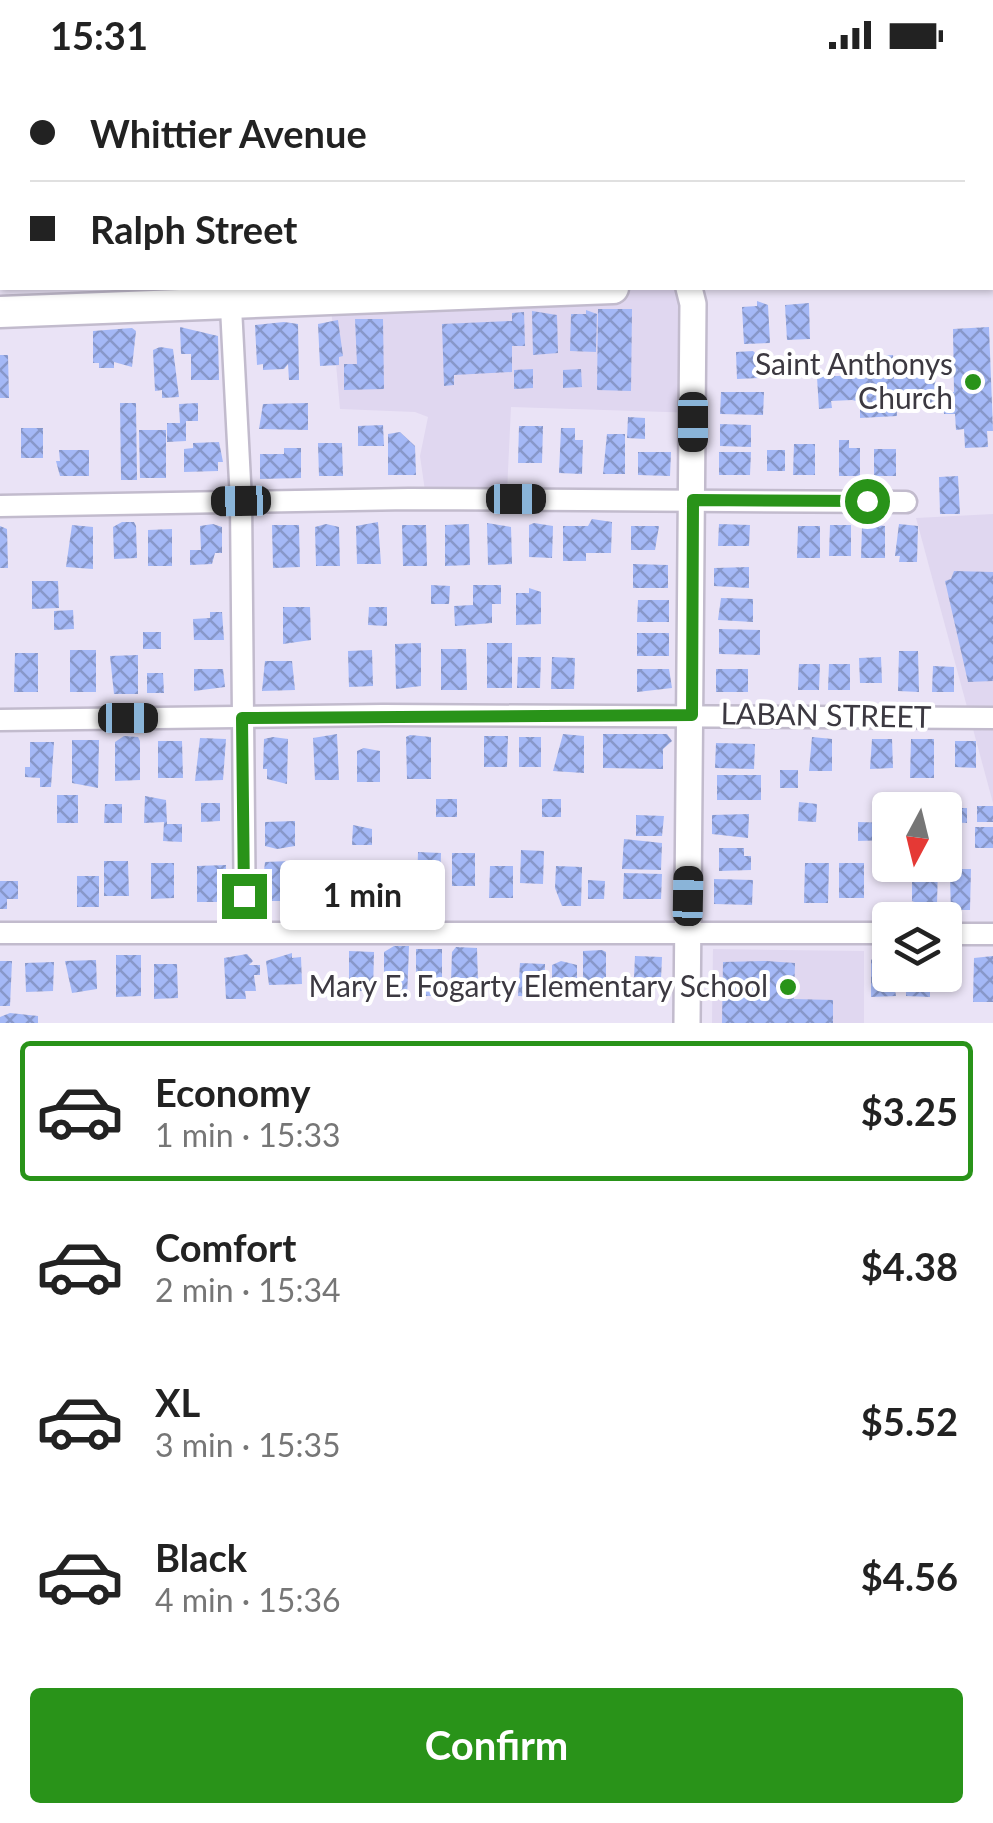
<!DOCTYPE html>
<html lang="en">
<head>
<meta charset="utf-8">
<style>
  body { margin:0; font-family:Lato,sans-serif; background:#f2f2f2; color:#222; height:100vh; display:flex; flex-direction:column; font-size:38px; white-space:nowrap }
  * { box-sizing:border-box; margin:0 }
  p { font-size:32px; color:#767676 }
  .icon { flex:none; width:55px; height:55px; fill:none; stroke:currentColor; stroke-width:2; stroke-linecap:round; stroke-linejoin:round }
  .map { position:relative; height:953px; overflow:hidden }
  .sheet { display:flex; flex-direction:column; background:#fff; flex:1 }
  .sheet>* { flex:none }
  .banner { position:absolute; left:0px; top:0px; width:995px; height:220px; box-shadow:0 2px 8px #0004; display:grid; align-content:center; height:220px; padding:0 30px; background:#fff }
  .needle { width:65px; rotate:187deg }
  .tools { position:absolute; left:872px; top:722px; display:grid; gap:20px }
  .tools a { display:grid; place-items:center; width:90px; height:90px; border-radius:10px; background:#fff; box-shadow:0 2px 8px #0004; font-size:50px }
  .end { position:absolute; width:45px; height:45px; margin:-22px; border:12px solid #299319; background:#fff; box-shadow:0 0 0 5px #fff }
  .from { border-radius:50% }
  .bubble { position:absolute; height:70px; border-radius:10px; background:#fff; box-shadow:0 2px 8px #0004; font-size:32px; font-weight:700; line-height:70px; text-align:center }
  .car { position:absolute; width:30px; height:60px; margin:-30px -15px; border-radius:12px; box-shadow:0 0 8px 2px #0007; background:linear-gradient(#222 24%,#8ab4d8 0 40%,#222 0 76%,#8ab4d8 0 86%,#222 0) }
  .banner b { display:flex; align-items:center; gap:35px; height:95px; font-size:38px }
  .banner b+b { border-top:2px solid #e0e0e0 }
  .banner i { width:25px; height:25px; background:#222 }
  ul { padding:18px 0 0; list-style:none }
  li { display:flex; align-items:center; gap:30px; height:140px; margin:0 20px 15px; padding:0 10px; border:5px solid transparent; border-radius:10px }
  li div { flex:1 }
  li b { display:block; font-size:38px }
  li em { font-style:normal; font-weight:700 }
  li.on { border-color:#299319 }
  li>.icon { width:90px; height:90px; stroke-width:1.5 }
  .cta { display:flex; gap:20px; margin-top:auto; padding:20px 30px }
  .cta a { flex:1; height:115px; border-radius:10px; background:#299319; color:#fff; font-size:40px; font-weight:700; line-height:115px; text-align:center }
  .status { display:flex; justify-content:space-between; align-items:center; height:70px; padding:0 50px; background:#fff; direction:ltr }
  .status svg { height:28px; fill:currentColor }
  .map>svg:first-child { display:block }
  .built { fill:#e0d7f0 }
  .building { fill:url(#building-cross-hatch) }
  .lines { fill:none; stroke-linecap:round; stroke-linejoin:round }
  .minor-casing { stroke:#c2bbcd; stroke-width:25 }
  .tertiary-casing { stroke:#c2bbcd; stroke-width:30 }
  .secondary-casing { stroke:#c2bbcd; stroke-width:35 }
  .minor { stroke:#fff; stroke-width:20 }
  .tertiary { stroke:#fff; stroke-width:25 }
  .secondary { stroke:#fff; stroke-width:30 }
  .route { stroke:#299319; stroke-width:12 }
  .poi-dot { fill:#299319; stroke:#fff; stroke-width:4 }
  .labels { text-anchor:middle; stroke-width:8; stroke-linejoin:round; paint-order:stroke }
  .poi-label { font-size:30px; fill:#3c3941; stroke:#fff; text-anchor:end }
  .street-label { font-size:30px; fill:#3c3941; stroke:#fff }
</style>
</head>
<body>
<div class="status"><b>15:31</b><svg viewBox="0 0 49 12"><path d="M0 12V9h3v3zM5 12V6h3v6zM10 12V3h3v9zM15 12V0h3v12zM26 1h20v11H26zM47 4h2v5h-2z"/></svg></div>
<div class="map">
<svg width="993" height="953" viewBox="0 0 993 953">
  <defs>
    <pattern id="building-cross-hatch" width="8" height="8" patternUnits="userSpaceOnUse" patternTransform="scale(2.5)"><rect width="8" height="8" fill="#a4b8f6"/><path d="M0 0l8 8M0 8l8-8" fill="none" stroke="#8797c9"/></pattern>
  </defs>
  <rect width="100%" height="100%" fill="#eae3f6"/>
  <g class="built">
    <path d="M231,218h467l-1,125 -186,-6 -4,85 -82,-1 -5,-35 8,-39 -13,-5 -75,-3 -10,-113z"/>
    <path d="M993,444v289l-77,-285z"/>
    <path d="M713,879l151,2v72h-152z"/>
  </g>
  <g class="building">
    <path d="M757,231l11,4 2,38 -26,1 -2,-37 15,-1z"/>
    <path d="M809,233l1,36 -23,1 -2,-35z"/>
    <path d="M598,239h34l-1,82 -34,-1z"/>
    <path d="M586,240l11,4 -1,38 -26,-1 1,-37h15z"/>
    <path d="M532,241l25,4 1,38 -25,2z"/>
    <path d="M524,242l1,34h-13v26l-58,3v10l-10,1 -2,-62 70,-3v-8z"/>
    <path d="M355,249h28l1,70 -40,1v-26h13z"/>
    <path d="M338,250l5,36 -4,1v8l-19,1 -2,-42z"/>
    <path d="M284,252l14,2 1,56h-10l-1,-16 -4,5 -21,1v-6l-6,1 -2,-40z"/>
    <path d="M180,257l38,9 1,44h-28v-26h-10z"/>
    <path d="M989,257l4,104h-6l1,16 -23,1 -1,-19 -8,1 -1,-16h-11l-1,-22h11l-1,-63z"/>
    <path d="M132,258l4,3 -4,36 -18,-5v6h-15v-5h-6v-32z"/>
    <path d="M160,277l13,2 6,48 -17,1v-8l-7,1 -2,-41z"/>
    <path d="M753,281l5,5 1,22 -22,1 -1,-27z"/>
    <path d="M0,285h8l1,43h-9z"/>
    <path d="M893,285l1,24h7v-7l34,-2 1,33 -19,1v-7h-14l-7,3 1,16 -37,2v-16l-8,-2 -21,1 1,7 -13,1 -2,-32 41,-2 -1,-18z"/>
    <path d="M790,287l1,19 -17,1 -1,-18z"/>
    <path d="M533,299v19l-19,1v-19z"/>
    <path d="M581,299l1,18 -19,1v-18z"/>
    <path d="M721,322h43l-1,23 -43,-1z"/>
    <path d="M120,333h16l1,77h-16z"/>
    <path d="M198,333v18h-12v20l-19,1v-19h13l-1,-19z"/>
    <path d="M308,333v27l-49,-1 4,-25z"/>
    <path d="M628,347l17,1v21l-18,-1z"/>
    <path d="M720,354l31,1v22l-31,-1z"/>
    <path d="M383,355l1,21h-26v-20z"/>
    <path d="M519,356h24l-1,37h-24z"/>
    <rect x="21" y="358" width="22" height="30"/>
    <path d="M561,358h14v12h8l-1,34 -23,-1z"/>
    <path d="M139,360h27v48h-26z"/>
    <path d="M400,362l15,14 1,29h-28v-41z"/>
    <path d="M607,364h18v40h-22z"/>
    <path d="M839,370h10v8h11v28h-21z"/>
    <path d="M219,372l4,20h-5v9l-34,1v-23l9,-1v-5z"/>
    <path d="M318,373h24l1,33h-24z"/>
    <path d="M794,374h21v31h-22z"/>
    <path d="M284,378h17v30l-41,1v-25h24z"/>
    <rect x="874" y="379" width="22" height="27"/>
    <path d="M59,380h30v26h-29l-4,-15h4z"/>
    <rect x="767" y="380" width="18" height="21"/>
    <path d="M638,382h33l-1,24 -32,-1z"/>
    <path d="M719,382h32l-1,23h-31z"/>
    <path d="M958,406l2,38h-20l-1,-37z"/>
    <path d="M592,449l20,3 -1,31h-25v8h-23v-35h25z"/>
    <path d="M122,452h12l2,4 1,32 -23,1 -1,-32z"/>
    <path d="M378,452l3,42h-24l-1,-38z"/>
    <path d="M487,453l24,4 1,37 -24,1z"/>
    <path d="M534,453l19,3 -1,32 -23,-1v-32z"/>
    <path d="M213,454l9,3v26h-7l-3,11 -22,1v-15h11l-1,-24z"/>
    <path d="M326,454l13,3 1,39h-24l-1,-39z"/>
    <path d="M469,454l1,41 -25,1v-41z"/>
    <path d="M719,454l31,1 -1,21h-31z"/>
    <path d="M866,454l19,2v32h-24l1,-32z"/>
    <path d="M899,454l19,2 -1,36h-18l1,-6h-5z"/>
    <path d="M72,455l21,2v42l-27,-2z"/>
    <path d="M272,455h27l1,42 -27,1z"/>
    <path d="M402,455h24l1,41h-24z"/>
    <path d="M830,455h21v31h-22z"/>
    <path d="M0,456l7,3 1,39h-8z"/>
    <path d="M631,456h28l-4,24h-24z"/>
    <path d="M798,456h22v32h-23z"/>
    <path d="M172,459v37h-24v-36z"/>
    <path d="M633,494l35,1v23h-35z"/>
    <path d="M749,497v21l-35,-2v-18z"/>
    <path d="M954,501l39,1v109l-25,1 -23,-101 6,-2z"/>
    <path d="M32,511h26l1,27 -27,1z"/>
    <path d="M431,515l19,1 -1,18h-18z"/>
    <path d="M473,515h28v19h-9v19l-37,3 -1,-20 19,-1z"/>
    <path d="M529,518l12,4v32l-25,1v-32h13z"/>
    <path d="M721,528l32,1v23l-35,-2z"/>
    <path d="M638,530h31v22h-32z"/>
    <path d="M283,537h27l1,33 -28,4z"/>
    <path d="M369,537h18v19l-19,-1z"/>
    <path d="M73,540l1,19 -20,1v-19z"/>
    <path d="M210,542h12l2,28h-30l-1,-21 17,-1z"/>
    <path d="M719,559l41,1v25l-41,-1z"/>
    <rect x="143" y="562" width="18" height="17"/>
    <rect x="637" y="563" width="32" height="23"/>
    <path d="M421,573v43l-25,3 -1,-45z"/>
    <rect x="487" y="573" width="25" height="45"/>
    <path d="M441,579h25l1,41h-26z"/>
    <rect x="70" y="580" width="26" height="42"/>
    <path d="M372,580l1,36 -24,1 -1,-36z"/>
    <path d="M899,581h19l1,41 -21,-1z"/>
    <path d="M15,583h23v39h-24z"/>
    <path d="M138,585v39h-24l-4,-38z"/>
    <path d="M518,587h23l-1,31h-23z"/>
    <path d="M552,587l23,1 -1,31h-23z"/>
    <path d="M881,587l1,26h-22l-1,-25z"/>
    <path d="M265,591h27l3,29 -33,1z"/>
    <path d="M799,594h21l-1,26h-21z"/>
    <path d="M829,594h21v26h-22z"/>
    <path d="M933,596l21,1v25h-22z"/>
    <path d="M194,599h29l2,18 -31,4z"/>
    <path d="M637,599h32l3,19 -35,4z"/>
    <rect x="716" y="599" width="32" height="23"/>
    <path d="M147,603h16l1,20h-17z"/>
    <path d="M337,664l2,46h-24l-2,-42z"/>
    <path d="M563,664l21,2v37l-31,-2z"/>
    <path d="M603,664h64l5,7 -9,8v20l-60,-1z"/>
    <path d="M410,665l21,2v42h-24l-1,-42z"/>
    <path d="M124,666l14,1 2,4v39l-25,1v-39z"/>
    <path d="M484,666h24l-1,31h-23z"/>
    <path d="M273,667l15,2 -1,45 -20,-5v-10h-4l1,-30z"/>
    <rect x="519" y="667" width="22" height="30"/>
    <path d="M812,667l20,2v32h-23z"/>
    <path d="M200,668l26,1 -3,41 -28,1z"/>
    <path d="M872,669h20l1,29 -23,1z"/>
    <path d="M911,669h23v39h-24z"/>
    <path d="M72,670h27l-1,48 -26,-5z"/>
    <path d="M158,671h24l1,37h-25z"/>
    <path d="M955,671h21v27l-21,-1z"/>
    <path d="M30,672h24l-3,45h-11v-9l-15,-1v-10h5z"/>
    <path d="M716,673l39,1 -1,25 -39,-1z"/>
    <path d="M364,678l16,3v31h-23v-31z"/>
    <rect x="780" y="700" width="18" height="18"/>
    <rect x="717" y="705" width="44" height="25"/>
    <rect x="57" y="725" width="21" height="28"/>
    <path d="M145,726l21,4 1,24h15v18l-19,-1 1,-19 -20,1z"/>
    <rect x="436" y="729" width="21" height="18"/>
    <rect x="542" y="729" width="19" height="18"/>
    <path d="M799,732l18,2 -1,18 -18,-1z"/>
    <path d="M937,732h19v6h11v15l-22,-1v-12h-8z"/>
    <path d="M201,733h19v18l-19,1z"/>
    <path d="M105,734h17v19h-18z"/>
    <rect x="977" y="736" width="16" height="16"/>
    <path d="M749,744l-1,24 -36,-4v-19z"/>
    <path d="M636,745l28,1 -2,20h-26z"/>
    <path d="M295,751v25l-18,3 -12,-3v-24z"/>
    <path d="M858,752l32,1v17l-32,1z"/>
    <path d="M353,755l19,4v16h-20z"/>
    <rect x="975" y="757" width="18" height="21"/>
    <path d="M624,769l38,4 -1,27 -39,-1z"/>
    <path d="M719,778h25v8h7v14l-32,1z"/>
    <path d="M521,780l23,1 -1,33 -23,-1z"/>
    <path d="M418,782l23,1 -1,33h-23z"/>
    <rect x="452" y="783" width="23" height="33"/>
    <path d="M104,791h24l1,35h-25z"/>
    <path d="M290,791v40h-24l-4,-11 3,-28z"/>
    <path d="M151,793h23v35l-23,1z"/>
    <path d="M319,793l23,7 -1,33h-23z"/>
    <path d="M805,793h24l-1,40h-24z"/>
    <rect x="839" y="793" width="25" height="35"/>
    <path d="M226,795v37h-29v-36z"/>
    <path d="M362,795h25v32h-23z"/>
    <path d="M930,795h8l-1,40 -17,-1 -8,-3v-32h18z"/>
    <path d="M490,796h23v32h-24z"/>
    <path d="M556,796l26,1 -1,39h-19l-7,-18z"/>
    <path d="M958,799h13l-1,41h-19l-1,-31h8z"/>
    <path d="M624,803l38,1 -1,25h-38z"/>
    <rect x="77" y="806" width="22" height="31"/>
    <path d="M714,809l39,1 -1,25 -38,-1z"/>
    <path d="M588,810l17,1 -1,18h-16z"/>
    <path d="M0,811h18v18h-11v10h-7z"/>
    <path d="M394,876h15l-2,54 -11,1v-13h-12v-36z"/>
    <path d="M456,877l21,1 1,35 -27,-1 1,-30z"/>
    <rect x="416" y="879" width="26" height="47"/>
    <path d="M602,880l4,2v32h-23v-33z"/>
    <path d="M349,881l25,1 -1,39h-24z"/>
    <path d="M292,883v5l9,-1 1,27 -33,1 -3,-24z"/>
    <path d="M247,884l6,7 -4,4h11v10h-6l2,16h-11l1,8h-20l-2,-41z"/>
    <path d="M116,885h25v41l-25,1z"/>
    <path d="M635,886l27,1 -1,22 -27,-2z"/>
    <path d="M993,886v46h-20l1,-44z"/>
    <path d="M875,887l15,3 6,36 -25,1v-37z"/>
    <path d="M96,890l1,29 -25,4 -7,-32z"/>
    <path d="M0,891h12l-2,45h-10z"/>
    <path d="M561,891l16,4v31h-25v-31z"/>
    <path d="M766,891l29,2 -1,36 39,1v23h-111l1,-61z"/>
    <path d="M54,892l-1,29 -27,1 -1,-29z"/>
    <path d="M520,893l25,1 -1,33 -26,-1z"/>
    <path d="M154,894h23l1,34 -24,1z"/>
    <path d="M906,905h24v22l-24,-1z"/>
    <path d="M10,943l28,3v7h-38v-6z"/>
  </g>
  <g class="lines">
    <defs>
      <g id="minor">
        <path d="M182,0l1,2"/>
        <path d="M391,0l1,2"/>
        <path d="M913,0l1,2"/>
        <path d="M0,121l2,12"/>
        <path d="M230,218l11,213 4,431"/>
        <path d="M0,436l409,-7 497,3"/>
        <path d="M0,650l383,-5 610,3"/>
        <path d="M0,863h890"/>
        <path d="M945,864h48"/>
      </g>
      <g id="tertiary">
        <path d="M627,0l1,2"/>
        <path d="M687,953l6,-719 -4,-16"/>
      </g>
      <g id="secondary">
        <path d="M992,200h1"/>
        <path d="M0,242l613,-24"/>
      </g>
    </defs>
    <use href="#minor" class="minor-casing"/>
    <use href="#tertiary" class="tertiary-casing"/>
    <use href="#secondary" class="secondary-casing"/>
    <use href="#minor" class="minor"/>
    <use href="#tertiary" class="tertiary"/>
    <use href="#secondary" class="secondary"/>
  </g>
  <g class="lines">
    <path class="route" d="M244,826l-2,-178 450,-3 1,-215 174,1"/>
  </g>
  <g class="poi-dot">
    <circle cx="973" cy="312" r="10"/>
    <circle cx="788" cy="917" r="10"/>
  </g>
  <g class="labels">
    <g class="poi-label">
      <text x="953" y="305">Saint Anthonys<tspan x="953" dy="34">Church</tspan></text>
      <text x="768" y="927">Mary E. Fogarty Elementary School</text>
    </g>
    <g class="street-label">
      <text transform="translate(826 646) rotate(1)" y="10">LABAN STREET</text>
    </g>
  </g>
</svg>
<div class="tools">
<a><svg class="needle" viewBox="-14 -14 28 28"><path d="M0-13l5 13h-10z" fill="#e53935"/><path d="M0 13l5-13h-10z" fill="#767676"/></svg></a>
<a><svg class="icon" aria-label="layers" viewBox="0 0 24 24"><path d="M12 4l9 5-9 5-9-5zM3 14l9 5 9-5"/></svg></a>
</div>
<i class="end from" style="left:867px;top:431px"></i>
<i class="end" style="left:244px;top:826px"></i>
<div class="bubble" style="left:280px;top:790px;width:165px">1 min</div>
<i class="car" style="left:693px;top:352px;rotate:180deg"></i>
<i class="car" style="left:516px;top:429px;rotate:90deg"></i>
<i class="car" style="left:241px;top:431px;rotate:269deg"></i>
<i class="car" style="left:128px;top:648px;rotate:90deg"></i>
<i class="car" style="left:688px;top:826px;rotate:1deg"></i>
<div class="banner">
<b><i class="from"></i>Whittier Avenue</b>
<b><i></i>Ralph Street</b>
</div>
</div>
<section class="sheet">
<ul>
<li class="on"><svg class="icon" aria-label="car" viewBox="0 0 24 24"><path d="M5 17H2v-5l4-1 3-4h7l3 4 3 1v5h-3M9 17h6M6 11h13"/><circle cx="7" cy="17" r="2"/><circle cx="17" cy="17" r="2"/></svg><div><b>Economy</b><p>1 min · 15:33</p></div><em>$3.25</em></li>
<li><svg class="icon" aria-label="car" viewBox="0 0 24 24"><path d="M5 17H2v-5l4-1 3-4h7l3 4 3 1v5h-3M9 17h6M6 11h13"/><circle cx="7" cy="17" r="2"/><circle cx="17" cy="17" r="2"/></svg><div><b>Comfort</b><p>2 min · 15:34</p></div><em>$4.38</em></li>
<li><svg class="icon" aria-label="car" viewBox="0 0 24 24"><path d="M5 17H2v-5l4-1 3-4h7l3 4 3 1v5h-3M9 17h6M6 11h13"/><circle cx="7" cy="17" r="2"/><circle cx="17" cy="17" r="2"/></svg><div><b>XL</b><p>3 min · 15:35</p></div><em>$5.52</em></li>
<li><svg class="icon" aria-label="car" viewBox="0 0 24 24"><path d="M5 17H2v-5l4-1 3-4h7l3 4 3 1v5h-3M9 17h6M6 11h13"/><circle cx="7" cy="17" r="2"/><circle cx="17" cy="17" r="2"/></svg><div><b>Black</b><p>4 min · 15:36</p></div><em>$4.56</em></li>
</ul>
<div class="cta"><a>Confirm</a></div>
</section>
</body>
</html>
